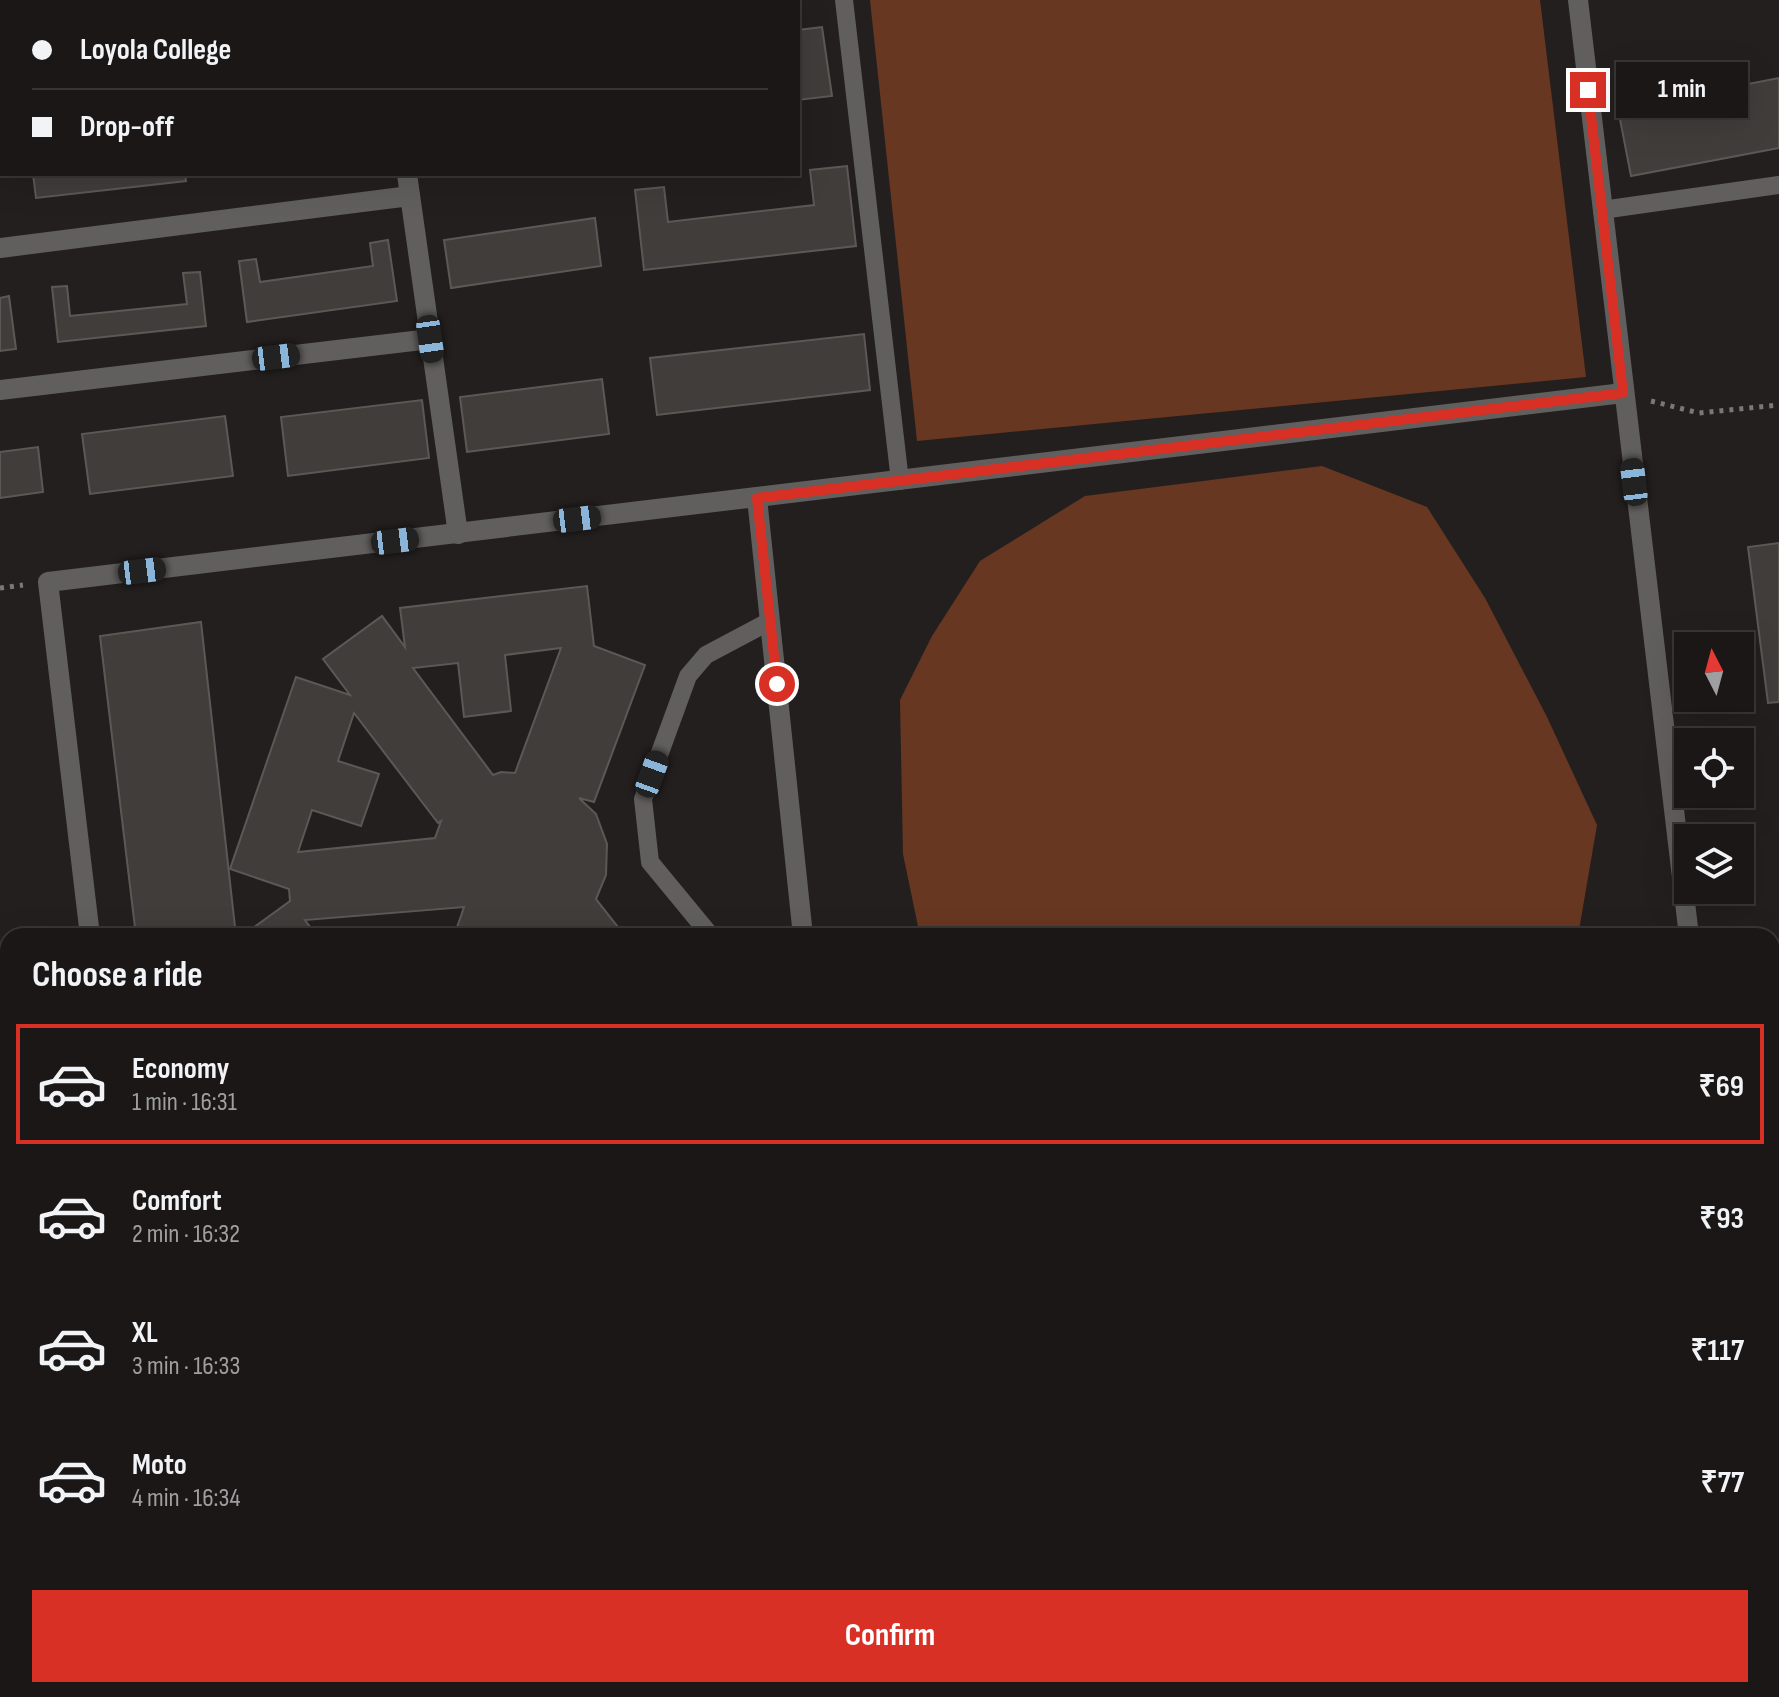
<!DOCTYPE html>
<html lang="en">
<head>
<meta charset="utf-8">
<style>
  body { margin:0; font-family:"Sofia Sans Condensed",sans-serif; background:#272423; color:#f1f3f6; height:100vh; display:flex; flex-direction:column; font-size:30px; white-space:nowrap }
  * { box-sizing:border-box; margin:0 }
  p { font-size:26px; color:#9f9fa1 }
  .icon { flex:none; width:44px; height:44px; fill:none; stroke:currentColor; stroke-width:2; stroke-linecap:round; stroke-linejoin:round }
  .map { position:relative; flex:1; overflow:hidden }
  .drawer { position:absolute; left:0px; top:928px; width:1780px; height:770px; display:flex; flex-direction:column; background:#1a1716; border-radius:24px 24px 0 0; box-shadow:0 8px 32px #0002,0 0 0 2px #383635 }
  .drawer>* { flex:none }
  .hud { position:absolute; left:0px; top:0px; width:800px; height:176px; box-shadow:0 8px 32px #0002,0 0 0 2px #383635; display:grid; align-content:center; height:176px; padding:0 32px; background:#1a1716 }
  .needle { width:52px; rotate:354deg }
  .controls { position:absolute; left:1674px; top:632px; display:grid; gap:16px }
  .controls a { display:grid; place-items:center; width:80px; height:80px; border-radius:0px; background:#1a1716; box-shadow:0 8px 32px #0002,0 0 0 2px #383635; font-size:40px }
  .end { position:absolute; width:36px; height:36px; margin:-18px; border:10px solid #d93025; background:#fff; box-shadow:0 0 0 4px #fff }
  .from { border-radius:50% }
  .bubble { position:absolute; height:56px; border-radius:0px; background:#1a1716; box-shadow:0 8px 32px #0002,0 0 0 2px #383635; font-size:26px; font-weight:700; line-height:56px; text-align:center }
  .car { position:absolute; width:24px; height:48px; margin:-24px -12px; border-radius:10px; box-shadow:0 0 6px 2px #0007; background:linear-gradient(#222 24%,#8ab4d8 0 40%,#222 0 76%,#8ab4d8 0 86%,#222 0) }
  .hud b { display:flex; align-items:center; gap:28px; height:76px; font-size:30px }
  .hud b+b { border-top:2px solid #383635 }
  .hud i { width:20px; height:20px; background:#f1f3f6 }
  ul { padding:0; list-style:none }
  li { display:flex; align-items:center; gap:24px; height:120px; margin:0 16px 12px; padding:0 16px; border:4px solid transparent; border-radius:0px }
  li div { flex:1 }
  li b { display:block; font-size:30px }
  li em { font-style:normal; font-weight:700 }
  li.active { border-color:#d93025 }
  li>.icon { width:72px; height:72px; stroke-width:1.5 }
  h2 { padding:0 32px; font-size:36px; line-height:96px }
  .action { display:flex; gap:16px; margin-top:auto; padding:16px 32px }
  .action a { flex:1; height:92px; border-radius:0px; background:#d93025; color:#fff; font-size:32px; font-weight:700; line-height:92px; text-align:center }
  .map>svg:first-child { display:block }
  .green { fill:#683721 }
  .building { fill:#413d3b; stroke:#5d5856; stroke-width:2; fill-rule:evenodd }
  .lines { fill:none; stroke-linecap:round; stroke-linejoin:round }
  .path { stroke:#7b7776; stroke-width:5; stroke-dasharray:4 6; stroke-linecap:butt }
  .lane { stroke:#615f5e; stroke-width:18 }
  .street { stroke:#615f5e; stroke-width:20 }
  .secondary { stroke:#868381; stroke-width:20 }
  .route { stroke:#d93025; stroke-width:10 }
</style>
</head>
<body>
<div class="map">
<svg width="1779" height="1697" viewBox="0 0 1779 1697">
  <rect width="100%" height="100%" fill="#231f1e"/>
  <g class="green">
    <path d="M870,0h670l46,377 -669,64z"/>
    <path d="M1322,466l105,41 58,91 62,119 50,108 -19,111h-658l-17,-82 -3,-154 32,-64 48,-75 105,-65z"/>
  </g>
  <g class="building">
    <path d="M426,0h74v2h-73z"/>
    <path d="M822,27l10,69 -34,4v-70z"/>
    <path d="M1779,78v70l-148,28 -13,-67z"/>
    <path d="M847,166l9,80 -212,24 -9,-80 29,-3 4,35 146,-17 -4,-35z"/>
    <path d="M33,174h152l1,7 -150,17z"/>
    <path d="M595,218l6,48 -150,22 -7,-48z"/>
    <path d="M388,240l9,61 -150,21 -8,-61 17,-2 4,23 113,-16 -3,-23z"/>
    <path d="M200,272l6,54 -148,16 -6,-55 15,-1 3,30 117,-12 -4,-31z"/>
    <path d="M9,296l7,53 -16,2v-53z"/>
    <path d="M864,334l6,56 -213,25 -7,-57z"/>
    <path d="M602,379l7,55 -142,18 -7,-55z"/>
    <path d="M422,400l7,58 -141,18 -7,-59z"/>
    <path d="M225,416l8,60 -143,18 -8,-60z"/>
    <path d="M38,447l5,45 -43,6v-46z"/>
    <path d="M1779,543v159l-11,1 -20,-156z"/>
    <path d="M587,586l7,60 51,19 -51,137 -15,-4 17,16 11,30 -1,31 -10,24 29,37h-105l-4,-5 -2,5h-60l10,-29 -159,13 12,16h-75l48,-35 -1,-12 -59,-20 66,-192 54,18 -27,-36 59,-43 23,31 -5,-39zM561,648l-46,125 -14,-1 -8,3 -80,-107 45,-5 6,54 47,-6 -6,-56zM354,713l84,110 3,-2 -6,17 -137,14 14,-42 49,16 18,-52 -41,-13z"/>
    <path d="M201,622l35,314h-100l-36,-300z"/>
    <path d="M1779,1036v283l-7,-65v-217z"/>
    <rect x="0" y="1479" width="8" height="82"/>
    <rect x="1772" y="1495" width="7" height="57"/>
    <rect x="0" y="1575" width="8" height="88"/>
    <path d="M1779,1622v69l-8,1 1,-69z"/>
    <path d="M891,1690h240l6,7h-253z"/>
    <rect x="1286" y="1690" width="96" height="7"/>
    <path d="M1391,1690h51l-51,3z"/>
    <path d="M1511,1690h38v4l-37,2z"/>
    <path d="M1569,1690h48v2l-48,1z"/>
  </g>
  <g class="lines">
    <g class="path">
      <path d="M1651,401l48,12 80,-8"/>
      <path d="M0,588l23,-3"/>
    </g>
    <g class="lane">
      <path d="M844,0l56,481"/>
      <path d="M1602,210l177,-25"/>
      <path d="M711,936l-61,-74 -7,-63 45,-123 18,-21 64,-34"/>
    </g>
    <g class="street">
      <path d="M382,0l1,2"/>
      <path d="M1578,0l111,936"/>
      <path d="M0,100h2"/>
      <path d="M407,174l51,360"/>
      <path d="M0,248l410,-52"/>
      <path d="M0,390l430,-51"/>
      <path d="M757,498l46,438"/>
      <path d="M90,936l-42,-354 1575,-189"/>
      <path d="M1772,1001l7,-1"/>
      <path d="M0,1422h8"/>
      <path d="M0,1680l8,-1"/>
      <path d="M825,1690v7"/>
    </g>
    <g class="secondary">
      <path d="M1772,1361h7"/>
      <path d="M1772,1408h7"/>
      <path d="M1212,1690v7"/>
      <path d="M1251,1690l1,7"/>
    </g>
  </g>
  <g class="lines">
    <path class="route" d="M777,684l-20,-186 866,-105 -35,-303"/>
  </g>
</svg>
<div class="controls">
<a><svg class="needle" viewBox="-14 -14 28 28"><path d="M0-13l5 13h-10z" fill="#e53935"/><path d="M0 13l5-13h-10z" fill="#9f9fa1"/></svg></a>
<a><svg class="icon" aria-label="locate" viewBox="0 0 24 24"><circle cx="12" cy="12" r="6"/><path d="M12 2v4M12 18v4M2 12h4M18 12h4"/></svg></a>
<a><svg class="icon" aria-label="layers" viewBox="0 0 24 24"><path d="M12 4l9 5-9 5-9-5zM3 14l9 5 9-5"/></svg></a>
</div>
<i class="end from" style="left:777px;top:684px"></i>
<i class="end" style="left:1588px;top:90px"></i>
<div class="bubble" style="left:1616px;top:62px;width:132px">1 min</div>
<i class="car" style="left:430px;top:339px;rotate:172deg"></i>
<i class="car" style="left:276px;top:357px;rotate:83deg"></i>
<i class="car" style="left:1634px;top:482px;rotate:353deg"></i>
<i class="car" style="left:577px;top:519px;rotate:83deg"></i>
<i class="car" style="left:395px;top:541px;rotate:83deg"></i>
<i class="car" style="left:142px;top:571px;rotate:83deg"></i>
<i class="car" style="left:652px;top:774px;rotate:20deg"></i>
<div class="hud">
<b><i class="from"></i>Loyola College</b>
<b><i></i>Drop-off</b>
</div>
<section class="drawer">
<h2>Choose a ride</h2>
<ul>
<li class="active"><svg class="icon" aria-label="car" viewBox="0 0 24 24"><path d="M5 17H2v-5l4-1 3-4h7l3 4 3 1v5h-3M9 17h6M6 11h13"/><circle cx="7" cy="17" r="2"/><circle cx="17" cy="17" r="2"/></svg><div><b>Economy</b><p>1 min · 16:31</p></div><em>₹69</em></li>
<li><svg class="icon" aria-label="car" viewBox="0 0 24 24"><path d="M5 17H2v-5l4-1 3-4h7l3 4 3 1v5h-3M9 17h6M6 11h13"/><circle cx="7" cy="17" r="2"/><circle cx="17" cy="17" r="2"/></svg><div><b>Comfort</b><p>2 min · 16:32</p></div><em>₹93</em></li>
<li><svg class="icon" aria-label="car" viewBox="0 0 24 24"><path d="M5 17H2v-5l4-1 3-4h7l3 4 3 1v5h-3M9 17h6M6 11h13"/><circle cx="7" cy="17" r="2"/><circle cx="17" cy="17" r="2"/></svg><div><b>XL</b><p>3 min · 16:33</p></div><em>₹117</em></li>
<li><svg class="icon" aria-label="car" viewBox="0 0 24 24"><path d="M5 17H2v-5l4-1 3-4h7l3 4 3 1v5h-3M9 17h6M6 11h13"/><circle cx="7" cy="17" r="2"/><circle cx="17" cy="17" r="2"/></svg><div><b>Moto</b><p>4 min · 16:34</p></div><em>₹77</em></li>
</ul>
<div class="action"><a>Confirm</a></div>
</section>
</div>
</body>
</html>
